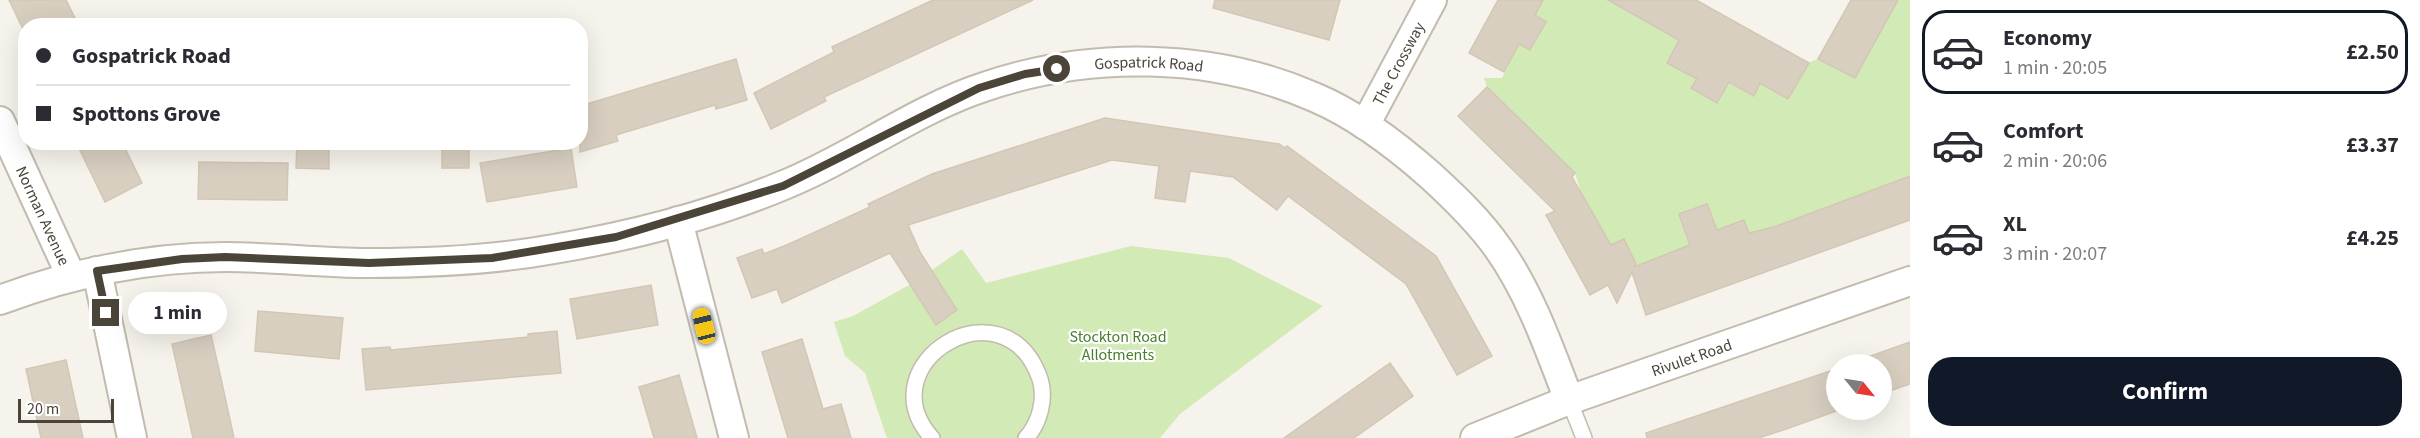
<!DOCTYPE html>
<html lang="en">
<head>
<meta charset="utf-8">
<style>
  body { margin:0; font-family:"Source Sans 3",sans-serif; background:#f2f2f3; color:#2b2b33; height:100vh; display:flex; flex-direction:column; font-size:22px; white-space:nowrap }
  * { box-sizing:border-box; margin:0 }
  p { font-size:20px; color:#7c7c81 }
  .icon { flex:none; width:33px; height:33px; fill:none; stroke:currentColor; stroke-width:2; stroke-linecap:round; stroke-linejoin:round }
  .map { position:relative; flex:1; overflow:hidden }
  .panel { display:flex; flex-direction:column; background:#fff; width:510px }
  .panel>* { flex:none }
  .hud { position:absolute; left:18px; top:18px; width:570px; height:132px; border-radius:24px; box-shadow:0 6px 24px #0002; display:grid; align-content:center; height:132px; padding:0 18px; background:#fff }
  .needle { width:39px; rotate:120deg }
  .fabs { position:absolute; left:1826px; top:354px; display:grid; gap:12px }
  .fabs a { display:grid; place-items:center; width:66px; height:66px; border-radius:50%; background:#fff; box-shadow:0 6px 24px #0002; font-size:30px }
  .scale { position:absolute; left:18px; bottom:15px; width:96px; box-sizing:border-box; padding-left:6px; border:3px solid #4b4439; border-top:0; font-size:16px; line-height:21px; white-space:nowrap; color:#4b4439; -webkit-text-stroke:4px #fff; paint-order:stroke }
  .end { position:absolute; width:27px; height:27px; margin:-14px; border:8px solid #4b4439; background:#fff; box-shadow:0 0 0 3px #fff }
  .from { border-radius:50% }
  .bubble { position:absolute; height:42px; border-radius:21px; background:#fff; box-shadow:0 6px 24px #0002; font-size:20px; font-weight:700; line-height:42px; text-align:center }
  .car { position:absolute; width:18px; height:36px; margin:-18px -9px; border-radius:8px; box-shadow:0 0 4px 2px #0007; background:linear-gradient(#f5c518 24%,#345 0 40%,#f5c518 0 76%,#345 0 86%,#f5c518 0) }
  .hud b { display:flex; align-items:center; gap:21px; height:57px; font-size:22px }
  .hud b+b { border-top:2px solid #e1e1e2 }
  .hud i { width:15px; height:15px; background:#2b2b33 }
  ul { padding:10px 0 0; list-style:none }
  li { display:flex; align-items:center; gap:18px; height:84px; margin:0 12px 9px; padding:0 6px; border:3px solid transparent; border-radius:24px }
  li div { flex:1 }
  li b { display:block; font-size:22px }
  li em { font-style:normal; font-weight:700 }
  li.on { border-color:#111827 }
  li>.icon { width:54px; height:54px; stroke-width:1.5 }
  .cta { display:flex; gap:12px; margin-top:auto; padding:12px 18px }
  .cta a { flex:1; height:69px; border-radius:24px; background:#111827; color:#fff; font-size:24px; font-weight:700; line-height:69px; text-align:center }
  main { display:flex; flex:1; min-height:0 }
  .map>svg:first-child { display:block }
  .green { fill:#d2eab5 }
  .building { fill:#d8cfc1; stroke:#d3c7b4; stroke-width:1.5 }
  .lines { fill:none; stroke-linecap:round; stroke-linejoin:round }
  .lane-casing { stroke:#c2bbae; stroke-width:18 }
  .street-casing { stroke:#c2bbae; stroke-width:32 }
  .lane { stroke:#fff; stroke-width:15 }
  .street { stroke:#fff; stroke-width:28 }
  .route { stroke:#4b4439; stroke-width:8 }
  .labels { text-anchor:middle; stroke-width:4.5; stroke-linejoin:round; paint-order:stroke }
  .street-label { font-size:16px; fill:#4b4439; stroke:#fff }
  .park-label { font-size:16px; fill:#4a7f2a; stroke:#fff }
</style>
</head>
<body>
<main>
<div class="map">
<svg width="1910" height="438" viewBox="0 0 1910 438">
  <rect width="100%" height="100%" fill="#f6f3ec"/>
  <g class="green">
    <path d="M1543,0h82l-4,7 36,21 34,-9 -24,44 30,16 -6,9 26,14 12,-20 24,14 7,-13 58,-24 37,19 43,-78h12v176l-131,50 -30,7 -32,-3 -10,-26 -27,10 10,31 -27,19 -30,12 -2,-1 5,-11 -12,-25 -13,6 -29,-49 -7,-23 -88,-86 -3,-9h18l17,-34 12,6 15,-28 -11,-7z"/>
    <path d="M1131,246l98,12 94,48 -143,108 -20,24h-273l-22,-65 -20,-17 -11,-34 19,-6 58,-32 25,41 21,-15 -25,-40 30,-21 24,34z"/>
  </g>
  <g class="building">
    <path d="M9,0h57l13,26h-53l-2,5z"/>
    <path d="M933,0h100l-209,97 2,4 -55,28 -17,-36 80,-41 -2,-5z"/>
    <path d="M1215,0h125l-11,40 -116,-32z"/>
    <path d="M1498,0h45l-8,15 11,7 -16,28 -11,-6 -15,28 -35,-19z"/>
    <path d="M1608,0h88l113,63 -21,36 -28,-16 -6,13 -25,-14 -12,21 -26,-15 6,-9 -30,-16 12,-23z"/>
    <path d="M1851,0h47l-43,78 -37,-19z"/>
    <path d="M736,59l11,41 -31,9 -1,-4 -99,30 2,6 -38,11v-46z"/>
    <path d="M1487,87l88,86 -3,4 39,68 13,-6 12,25 -2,3 56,-22 -11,-31 28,-10 10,26 27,-10 5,13 25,-6 136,-51v44l-264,95 -14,-43 -15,31 -9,-18 -18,10 -44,-80 9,-4 -97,-95z"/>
    <path d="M1105,118l174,26 6,4 2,-2 149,110 56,100 -35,19 -51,-91 -118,-88 -11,14 -44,-33 -43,-6 -5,31 -30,-4 4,-32 -47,-6 -204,65 12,27 37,58 -21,15 -46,-72 -108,50 -5,-14 -25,9 -15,-40 25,-9 2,5 25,-10 81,-37 -2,-3 64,-30z"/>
    <path d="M76,142h46l20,41 -37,19z"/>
    <path d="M297,142h32v27l-33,-1z"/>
    <rect x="442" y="142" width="27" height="26"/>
    <path d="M571,148l6,39 -90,15 -7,-39z"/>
    <path d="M199,162l89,1 -1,37 -89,-1z"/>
    <path d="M651,285l7,40 -81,14 -7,-40z"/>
    <path d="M258,311l85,7 -4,41 -84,-8z"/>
    <path d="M557,331l4,42 -195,17 -4,-41 28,-2 1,3 137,-13v-3z"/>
    <path d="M211,335l9,39 14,64h-41l-21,-94z"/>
    <path d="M802,339l21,70 18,-5 10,34h-63l-26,-86z"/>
    <path d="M1910,342v42l-29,10v-30h-33z"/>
    <path d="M66,360l17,78h-42l-15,-69z"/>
    <path d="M1390,363l23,33 -59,42h-70z"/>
    <path d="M1836,369v41h3l-50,18 -30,10h-112l-1,-5z"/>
    <path d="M679,375l18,63h-43l-15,-51z"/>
  </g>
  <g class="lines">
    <defs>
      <g id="lane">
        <path d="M1569,400l15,38"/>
        <path d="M932,438c-67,-75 73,-160 108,-59 6,19 0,44 -14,59"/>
      </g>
      <g id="street">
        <path id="s1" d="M0,121l71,155"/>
        <path id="s2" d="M1365,125l67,-125"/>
        <path d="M678,221l56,217"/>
        <path d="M97,271l35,167"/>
        <path id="s3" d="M0,300c72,-27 149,-43 226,-43 47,0 94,6 142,6 62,0 125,-3 186,-14 77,-13 158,-34 230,-64 69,-28 130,-75 200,-98 105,-36 227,-35 330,10 43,18 82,48 117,79 24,22 48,45 67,72 32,45 51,100 71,152"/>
        <path id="s4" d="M1475,438l94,-38 341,-119"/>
      </g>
    </defs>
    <use href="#lane" class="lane-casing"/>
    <use href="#street" class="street-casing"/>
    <use href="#lane" class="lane"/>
    <use href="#street" class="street"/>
  </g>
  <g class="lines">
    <path class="route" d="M106,313l-9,-42 85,-12 43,-2 144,6 123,-5 124,-21 167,-51 196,-98 46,-14 32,-5"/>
  </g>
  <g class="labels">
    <g class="street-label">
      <text dy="6" stroke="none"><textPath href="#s2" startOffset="70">The Crossway</textPath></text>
      <text dy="6" stroke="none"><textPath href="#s3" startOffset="1190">Gospatrick Road</textPath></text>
      <text dy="6" stroke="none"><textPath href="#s1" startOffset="104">Norman Avenue</textPath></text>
      <text dy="6" stroke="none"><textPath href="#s4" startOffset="231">Rivulet Road</textPath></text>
    </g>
    <g class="park-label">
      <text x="1118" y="342">Stockton Road<tspan x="1118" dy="18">Allotments</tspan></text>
    </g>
  </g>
</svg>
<div class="fabs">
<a><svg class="needle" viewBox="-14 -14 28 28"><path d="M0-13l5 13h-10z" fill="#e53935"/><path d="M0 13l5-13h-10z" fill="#7c7c81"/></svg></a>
</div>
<div class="scale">20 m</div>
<i class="end from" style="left:1057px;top:69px"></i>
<i class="end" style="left:106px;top:313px"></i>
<div class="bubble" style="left:128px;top:292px;width:99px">1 min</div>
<i class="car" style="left:704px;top:326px;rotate:346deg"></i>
<div class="hud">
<b><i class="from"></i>Gospatrick Road</b>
<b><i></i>Spottons Grove</b>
</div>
</div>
<section class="panel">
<ul>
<li class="on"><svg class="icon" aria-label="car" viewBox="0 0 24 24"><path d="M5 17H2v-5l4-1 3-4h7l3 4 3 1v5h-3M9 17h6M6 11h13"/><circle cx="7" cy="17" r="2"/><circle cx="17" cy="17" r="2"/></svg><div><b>Economy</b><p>1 min · 20:05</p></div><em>£2.50</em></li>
<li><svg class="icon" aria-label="car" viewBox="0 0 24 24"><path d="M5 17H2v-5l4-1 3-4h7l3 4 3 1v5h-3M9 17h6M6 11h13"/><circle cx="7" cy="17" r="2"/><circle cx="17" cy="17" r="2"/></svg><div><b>Comfort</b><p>2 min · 20:06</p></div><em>£3.37</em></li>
<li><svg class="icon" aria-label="car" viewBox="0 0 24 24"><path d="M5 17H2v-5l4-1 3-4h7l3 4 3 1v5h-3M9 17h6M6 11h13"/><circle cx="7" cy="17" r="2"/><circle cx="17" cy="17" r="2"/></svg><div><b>XL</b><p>3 min · 20:07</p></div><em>£4.25</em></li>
</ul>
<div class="cta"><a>Confirm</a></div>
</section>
</main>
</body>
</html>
